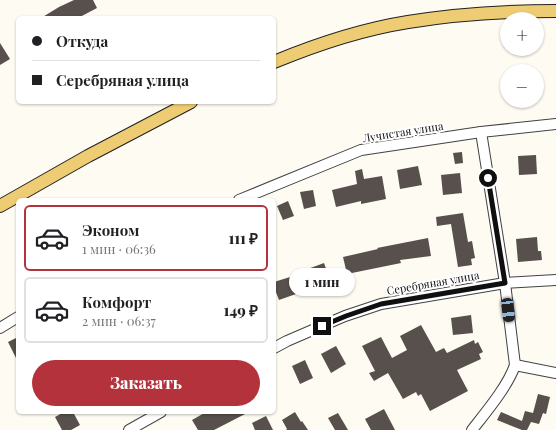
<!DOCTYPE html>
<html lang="ru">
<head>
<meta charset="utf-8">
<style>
  body { margin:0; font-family:"Playfair Display",serif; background:#f2f2f2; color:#202124; height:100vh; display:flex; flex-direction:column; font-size:15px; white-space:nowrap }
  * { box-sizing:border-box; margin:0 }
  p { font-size:13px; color:#757577 }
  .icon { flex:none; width:22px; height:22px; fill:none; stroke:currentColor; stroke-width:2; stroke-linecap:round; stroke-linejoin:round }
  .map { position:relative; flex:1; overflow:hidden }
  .panel { position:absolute; left:16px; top:198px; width:260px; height:216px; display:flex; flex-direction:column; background:#fff; border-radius:6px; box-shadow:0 1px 3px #0004 }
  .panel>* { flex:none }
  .hud { position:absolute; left:16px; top:16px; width:260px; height:88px; border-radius:6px; box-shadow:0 1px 3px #0004; display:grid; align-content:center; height:88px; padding:0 16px; background:#fff }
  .buttons { position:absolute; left:500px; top:12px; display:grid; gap:8px }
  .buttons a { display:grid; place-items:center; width:44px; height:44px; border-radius:50%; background:#fff; box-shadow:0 1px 3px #0004; font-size:20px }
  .end { position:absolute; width:18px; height:18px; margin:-9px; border:5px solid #0f0f0f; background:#fff; box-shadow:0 0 0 2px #fff }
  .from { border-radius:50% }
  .bubble { position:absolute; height:28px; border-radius:14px; background:#fff; box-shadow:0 1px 3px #0004; font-size:13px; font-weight:800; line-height:28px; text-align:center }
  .car { position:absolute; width:12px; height:24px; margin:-12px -6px; border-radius:5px; box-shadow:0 0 3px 1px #0007; background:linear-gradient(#222 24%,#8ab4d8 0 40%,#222 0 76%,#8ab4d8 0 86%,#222 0) }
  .hud b { display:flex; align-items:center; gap:14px; height:38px; font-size:15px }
  .hud b+b { border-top:1px solid #e0e0e0 }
  .hud i { width:10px; height:10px; background:#202124 }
  ul { padding:7px 0 0; list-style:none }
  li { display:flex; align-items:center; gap:12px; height:66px; margin:0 8px 6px; padding:0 8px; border:2px solid #e0e0e0; border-radius:6px }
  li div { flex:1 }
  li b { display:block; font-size:15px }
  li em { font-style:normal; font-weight:800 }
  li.active { border-color:#b4323c }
  li>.icon { width:36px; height:36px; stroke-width:1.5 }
  .button { display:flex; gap:8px; margin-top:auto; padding:8px 16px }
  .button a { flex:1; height:46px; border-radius:24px; background:#b4323c; color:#fff; font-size:16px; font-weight:800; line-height:46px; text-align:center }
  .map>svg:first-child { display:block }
  .building { fill:#57504c }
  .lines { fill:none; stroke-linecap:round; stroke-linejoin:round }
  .minor-casing { stroke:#424242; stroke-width:12 }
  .major-casing { stroke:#202020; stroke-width:14 }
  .minor { stroke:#fff; stroke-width:10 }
  .major { stroke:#edcc73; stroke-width:12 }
  .route { stroke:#0f0f0f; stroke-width:5 }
  .labels { text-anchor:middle; stroke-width:4; stroke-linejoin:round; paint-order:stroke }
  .street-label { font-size:11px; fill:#0f0f0f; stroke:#fff }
</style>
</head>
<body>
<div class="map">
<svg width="556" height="430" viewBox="0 0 556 430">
  <rect width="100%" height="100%" fill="#fefbf2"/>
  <g class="building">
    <path d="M74,0h19l4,8 -19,10h-37l18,-11z"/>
    <path d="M0,43l10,16 -10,6z"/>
    <path d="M462,152l1,11 -8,1 -2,-11z"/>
    <path d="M536,155l1,19 -18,1 -1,-19z"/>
    <path d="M418,166l4,19 -22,4 -3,-19z"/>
    <path d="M362,169l2,10 18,-3 4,23 -25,5v-3l-25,6 -4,-17 25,-6 -2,-13z"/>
    <path d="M460,173l2,20 -19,2 -2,-20z"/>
    <path d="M313,190l3,16 -12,3 -4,-17z"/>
    <path d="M288,201l6,15 -11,4 -6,-14z"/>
    <path d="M463,213l5,29 4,-1 3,17 -4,1 1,6 -14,2 -7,-43 -14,2 -1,-9z"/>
    <path d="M537,237l1,14h3l1,9 -24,2 -2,-23z"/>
    <path d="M428,238l3,18 -31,4 1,3 -54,11 -4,-17 35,-8 -1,-1z"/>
    <path d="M324,263l6,17 -19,7 -6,-17z"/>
    <path d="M290,277l6,17 -17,6 -5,-13v-5z"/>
    <path d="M471,315l2,18 -20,2 -2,-17z"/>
    <path d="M421,325l15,27 8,-4 3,5 27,-13 1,4 3,-2 5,10 -4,2 2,5 -24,11 11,21 -38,20 -9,-17 -3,2 -2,-4 -13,7 -15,-26 -14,8 -5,-8 6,-2 -13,-25 19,-9 11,21 15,-8 -7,-14z"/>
    <path d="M18,337v25l-10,-20z"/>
    <path d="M336,346l10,18 -15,9 -10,-19z"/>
    <path d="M305,360l8,18 -13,6 -8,-18z"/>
    <path d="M538,394l12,3 -4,17 -3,-1 -4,11 -8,-2 -4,8h-5l-25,-10 4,-8 21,9 3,-10 8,2z"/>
    <path d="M384,409l11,21h-24l-6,-11z"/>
    <path d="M64,412h9l7,13 -9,5h-9l-7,-13z"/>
    <path d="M206,412h43l-35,18h-16l-6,-10z"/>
    <path d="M295,412l6,10 1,-1 6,9h-22l1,-1 -5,-9z"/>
    <path d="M338,413l10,17h-13l-7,-12z"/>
    <path d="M266,416l7,14h-18l-3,-7z"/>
  </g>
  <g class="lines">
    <defs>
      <g id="minor">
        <path d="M239,200l122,-50 120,-18 75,-8"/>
        <path d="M0,328l18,-11"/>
        <path d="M274,348l13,-7 58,-25 36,-12 124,-21 51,-3"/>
        <path d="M515,365l41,8"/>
        <path d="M129,430l32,-18"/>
        <path d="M472,430c14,-18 36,-44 43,-65l-10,-82 -24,-151"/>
      </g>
      <g id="major">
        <path d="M274,62c41,-17 90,-33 134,-40 48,-8 99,-11 148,-11"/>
        <path d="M0,206l88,-50 103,-54"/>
      </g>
    </defs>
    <use href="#minor" class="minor-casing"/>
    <use href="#major" class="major-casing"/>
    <use href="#minor" class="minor"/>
    <use href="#major" class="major"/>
  </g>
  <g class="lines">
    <path class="route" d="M322,326l24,-10 35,-12 124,-21 -17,-105"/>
  </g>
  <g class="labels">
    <g class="street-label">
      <text transform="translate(403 132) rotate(-9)" y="4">Лучистая улица</text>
      <text transform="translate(433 283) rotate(-10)" y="4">Серебряная улица</text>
    </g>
  </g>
</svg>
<div class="buttons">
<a>+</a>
<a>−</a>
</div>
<i class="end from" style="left:488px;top:178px"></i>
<i class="end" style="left:322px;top:326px"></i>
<div class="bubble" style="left:289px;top:268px;width:66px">1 мин</div>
<i class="car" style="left:508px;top:310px;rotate:173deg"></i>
<div class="hud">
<b><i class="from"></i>Откуда</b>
<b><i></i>Серебряная улица</b>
</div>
<section class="panel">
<ul>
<li class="active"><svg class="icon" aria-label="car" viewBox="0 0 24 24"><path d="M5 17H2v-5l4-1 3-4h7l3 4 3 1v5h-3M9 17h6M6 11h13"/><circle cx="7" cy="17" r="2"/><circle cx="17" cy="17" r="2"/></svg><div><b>Эконом</b><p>1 мин · 06:36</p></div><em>111 ₽</em></li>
<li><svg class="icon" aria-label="car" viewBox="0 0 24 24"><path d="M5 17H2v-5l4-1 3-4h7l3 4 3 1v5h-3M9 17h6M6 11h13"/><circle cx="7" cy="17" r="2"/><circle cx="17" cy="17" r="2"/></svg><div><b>Комфорт</b><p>2 мин · 06:37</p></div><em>149 ₽</em></li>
</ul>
<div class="button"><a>Заказать</a></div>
</section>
</div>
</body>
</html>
